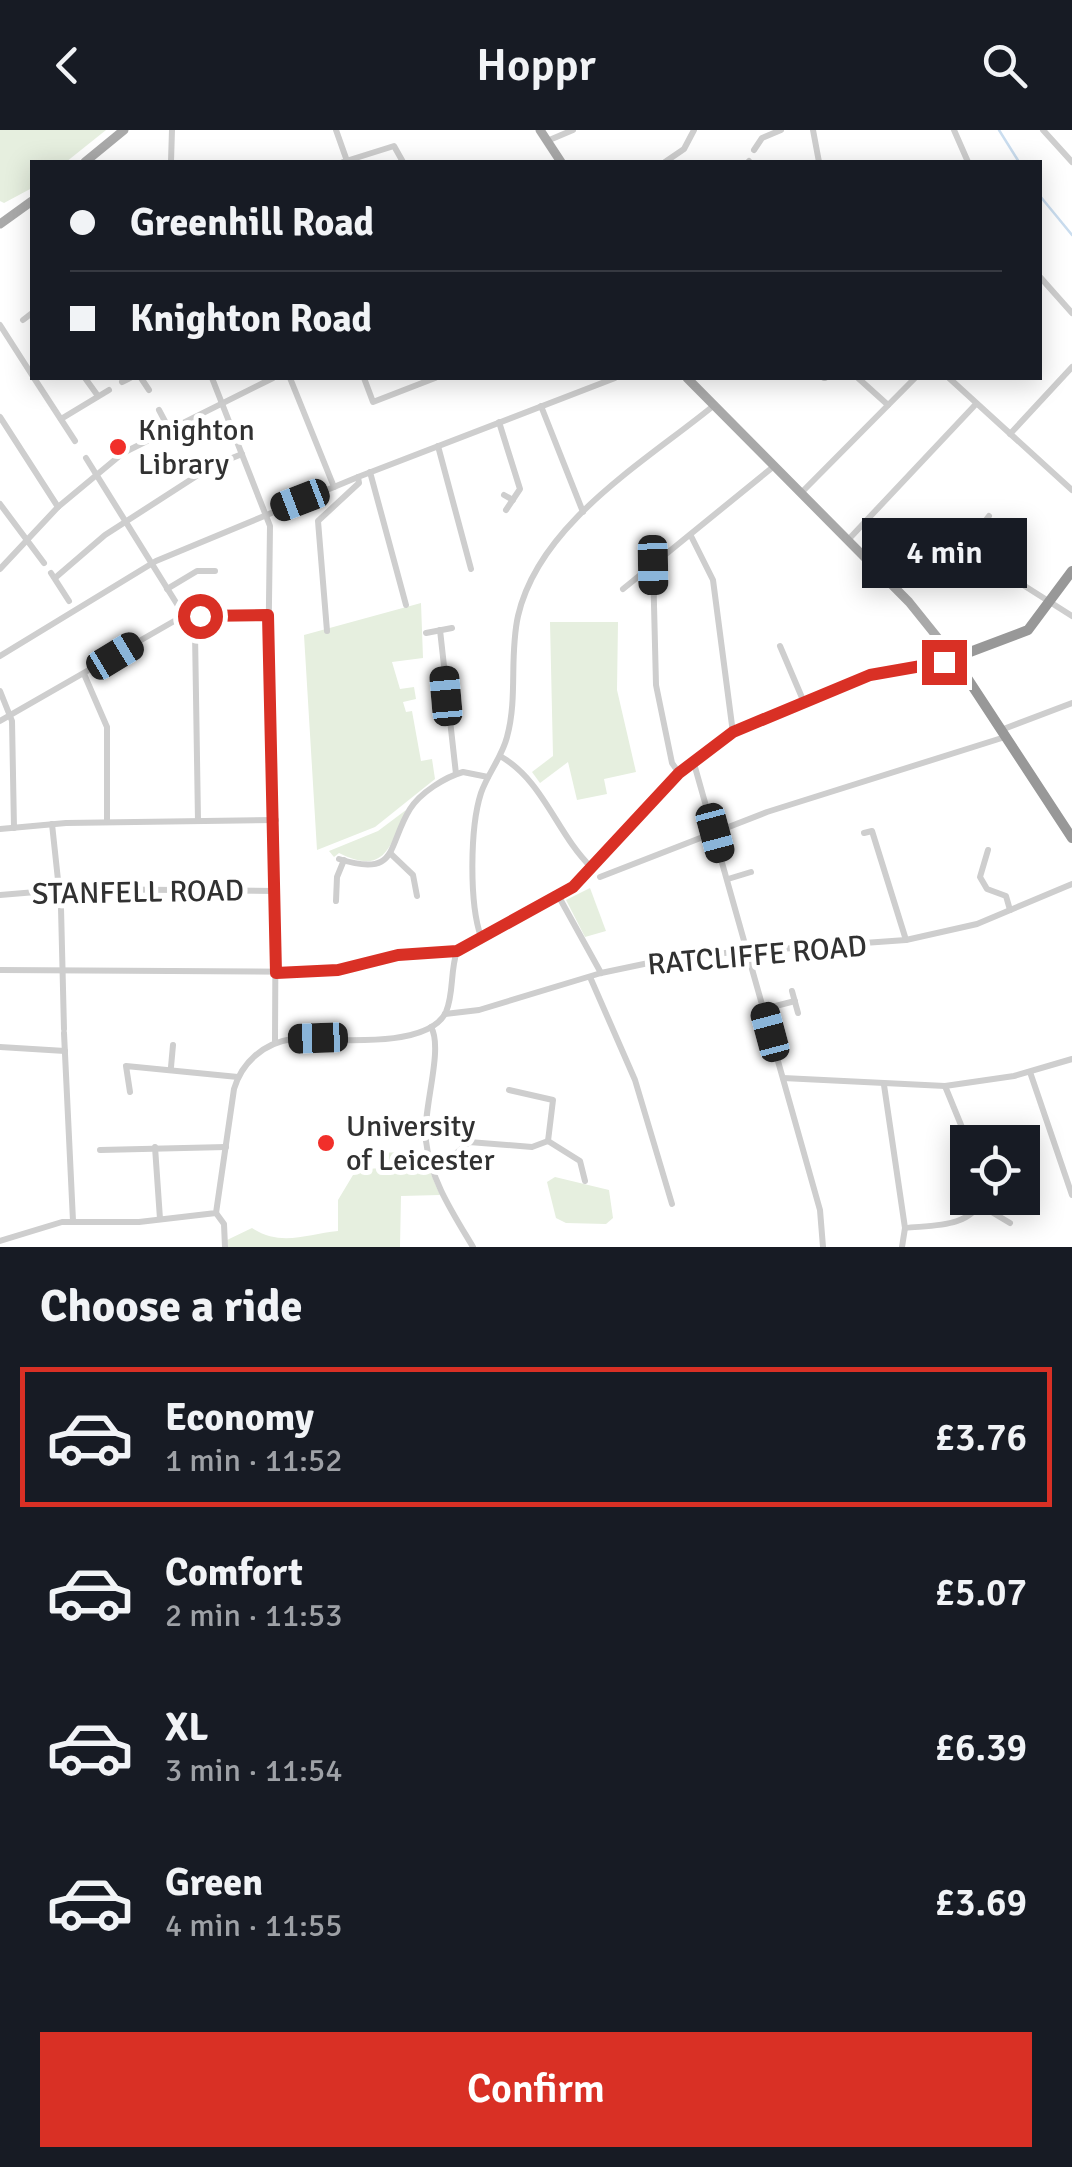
<!DOCTYPE html>
<html lang="en">
<head>
<meta charset="utf-8">
<style>
  body { margin:0; font-family:Signika,sans-serif; background:#242831; color:#f1f3f6; height:100vh; display:flex; flex-direction:column; font-size:38px; white-space:nowrap }
  * { box-sizing:border-box; margin:0 }
  p { font-size:32px; color:#9ea1a6 }
  .icon { flex:none; width:55px; height:55px; fill:none; stroke:currentColor; stroke-width:2; stroke-linecap:round; stroke-linejoin:round }
  .map { position:relative; height:1117px; overflow:hidden }
  .side { display:flex; flex-direction:column; background:#171b24; flex:1 }
  .side>* { flex:none }
  .banner { position:absolute; left:30px; top:30px; width:1012px; height:220px; border-radius:0px; box-shadow:0 5px 25px #0003; display:grid; align-content:center; height:220px; padding:0 40px; background:#171b24 }
  .tools { position:absolute; left:950px; top:995px; display:grid; gap:20px }
  .tools a { display:grid; place-items:center; width:90px; height:90px; border-radius:0px; background:#171b24; box-shadow:0 5px 25px #0003; font-size:50px }
  .end { position:absolute; width:45px; height:45px; margin:-22px; border:12px solid #d93025; background:#fff; box-shadow:0 0 0 5px #fff }
  .from { border-radius:50% }
  .bubble { position:absolute; height:70px; border-radius:0px; background:#171b24; box-shadow:0 5px 25px #0003; font-size:32px; font-weight:600; line-height:70px; text-align:center }
  .car { position:absolute; width:30px; height:60px; margin:-30px -15px; border-radius:12px; box-shadow:0 0 8px 2px #0007; background:linear-gradient(#222 24%,#8ab4d8 0 40%,#222 0 76%,#8ab4d8 0 86%,#222 0) }
  .banner b { display:flex; align-items:center; gap:35px; height:95px; font-size:38px }
  .banner b+b { border-top:2px solid #363941 }
  .banner i { width:25px; height:25px; background:#f1f3f6 }
  ul { padding:0; list-style:none }
  li { display:flex; align-items:center; gap:30px; height:140px; margin:0 20px 15px; padding:0 20px; border:5px solid transparent; border-radius:0px }
  li div { flex:1 }
  li b { display:block; font-size:38px }
  li em { font-style:normal; font-weight:600 }
  li.on { border-color:#d93025 }
  li>.icon { width:90px; height:90px; stroke-width:1.5 }
  h2 { padding:0 40px; font-size:45px; line-height:120px }
  .primary-button { display:flex; gap:20px; margin-top:auto; padding:20px 40px }
  .primary-button a { flex:1; height:115px; border-radius:0px; background:#d93025; color:#fff; font-size:40px; font-weight:600; line-height:115px; text-align:center }
  header { display:flex; justify-content:space-between; align-items:center; height:130px; padding:0 40px; background:#171b24; font-size:45px; font-weight:600 }
  .map>svg:first-child { display:block }
  .green { fill:#e6efdf }
  .lines { fill:none; stroke-linecap:round; stroke-linejoin:round }
  .stream { stroke:#caddef; stroke-width:2.5 }
  .minor { stroke:#cecece; stroke-width:6 }
  .major { stroke:#a9a9a9; stroke-width:9 }
  .highway { stroke:#989898; stroke-width:10 }
  .route { stroke:#d93025; stroke-width:12 }
  .poi-dot { fill:#f12f2a; stroke:#fff; stroke-width:4 }
  .labels { text-anchor:middle; stroke-width:10; stroke-linejoin:round; paint-order:stroke }
  .poi-label { font-size:30px; fill:#313131; stroke:#fff; text-anchor:start }
  .street-label { font-size:30px; fill:#313131; stroke:#fff }
</style>
</head>
<body>
<header><svg class="icon" aria-label="back" viewBox="0 0 24 24"><path d="M15 5l-7 7 7 7"/></svg>Hoppr<svg class="icon" aria-label="search" viewBox="0 0 24 24"><circle cx="10" cy="10" r="6"/><path d="M15 15l6 6"/></svg></header>
<div class="map">
<svg width="1072" height="1117" viewBox="0 0 1072 1117">
  <rect width="100%" height="100%" fill="#fff"/>
  <g class="green">
    <path d="M0,0h106l-40,32h-34v26l-28,15 -4,-2z"/>
    <path d="M421,473l2,55 -31,4 8,27 14,-2 2,12 -13,3 3,10 6,-1 9,50 11,-2 3,20 -60,48 -58,23 -13,-215z"/>
    <path d="M550,492h68l-1,68 19,82 -32,7 3,15 -30,6 -9,-38 -28,21 -8,-11 21,-16z"/>
    <path d="M406,680c-16,37 -21,66 -67,43l-5,4 -5,-6 49,-20z"/>
    <path d="M590,758l16,43 -21,6 -19,-37z"/>
    <path d="M421,1021l19,44 -39,1 -1,51h-172l-1,-7 25,-12c28,19 56,6 86,3v-31l18,-30 24,-2 1,-15z"/>
    <path d="M555,1047l54,13 4,28 -7,6 -40,-1 -10,-5 -9,-36z"/>
  </g>
  <g class="lines">
    <g class="stream">
      <path d="M999,0l20,32"/>
      <path d="M1040,66l32,39"/>
    </g>
    <g class="minor">
      <path d="M336,0l11,31"/>
      <path d="M813,0l6,32"/>
      <path d="M954,0l14,32"/>
      <path d="M1043,0l29,32"/>
      <path d="M547,11l26,-11"/>
      <path d="M754,20l8,-12 19,-8"/>
      <path d="M171,32l1,-32"/>
      <path d="M343,32l51,-16 9,16"/>
      <path d="M665,32l19,-13 10,-19"/>
      <path d="M748,32l1,-1"/>
      <path d="M1040,147l32,36"/>
      <path d="M23,190l9,-7"/>
      <path d="M0,195l32,50"/>
      <path d="M34,248l41,63"/>
      <path d="M85,248l13,18"/>
      <path d="M141,248l8,12"/>
      <path d="M212,248l58,148 -2,151 8,164 -1,200"/>
      <path d="M290,248l44,109"/>
      <path d="M364,248l9,24 62,-24"/>
      <path d="M824,248h1"/>
      <path d="M858,248l30,27"/>
      <path d="M949,248l123,112"/>
      <path d="M122,252l8,-4"/>
      <path d="M541,276l42,106"/>
      <path d="M159,280l9,17"/>
      <path d="M0,287l58,90"/>
      <path d="M61,289l48,-29"/>
      <path d="M499,292l21,67 -14,21"/>
      <path d="M1010,304l62,-67"/>
      <path d="M438,316l33,123"/>
      <path d="M86,328l109,175 3,188"/>
      <path d="M205,339l37,-15"/>
      <path d="M370,342l36,133"/>
      <path d="M801,363l114,-115"/>
      <path d="M504,365l9,5"/>
      <path d="M0,374l44,59"/>
      <path d="M989,386l-17,22 2,16 98,62"/>
      <path d="M691,406l22,44 20,153"/>
      <path d="M848,410l128,-136"/>
      <path d="M653,435l3,120 16,78 7,10"/>
      <path d="M0,439l58,-62 65,-54 150,-75"/>
      <path d="M51,443l18,28"/>
      <path d="M55,448l50,-43 93,-60"/>
      <path d="M167,459l30,-18h18"/>
      <path d="M623,459l150,-122"/>
      <path d="M440,500l16,144"/>
      <path d="M327,501l-9,-110 41,-38 -1,-6 257,-99"/>
      <path d="M426,503l26,-5"/>
      <path d="M780,516l23,54"/>
      <path d="M0,526l156,-95 202,-84"/>
      <path d="M930,536l6,-7 3,-18"/>
      <path d="M84,544l23,53v95"/>
      <path d="M0,561l12,30 2,107"/>
      <path d="M0,591l176,-101 92,-5"/>
      <path d="M1001,600l71,-27"/>
      <path d="M500,626c44,25 56,77 92,112"/>
      <path d="M693,630l127,450 3,37"/>
      <path d="M52,694l9,84 3,121"/>
      <path d="M0,699l66,-6 210,-3"/>
      <path d="M864,703l8,-2 34,109"/>
      <path d="M988,720l-8,27 7,12 19,7 4,14"/>
      <path d="M391,724l22,21 4,21"/>
      <path d="M339,729c60,19 48,-13 71,-50 10,-16 35,-32 53,-37l25,5"/>
      <path d="M600,747l167,-65 238,-75"/>
      <path d="M728,749l23,-7"/>
      <path d="M0,765l72,-6 204,2"/>
      <path d="M559,767l42,76"/>
      <path d="M336,771l1,-24 7,-17"/>
      <path d="M481,807c-12,-34 -11,-110 0,-144 7,-20 21,-36 26,-56 11,-40 2,-81 11,-121 21,-92 125,-153 194,-209"/>
      <path d="M0,840l325,2 101,-21h31"/>
      <path d="M590,847l45,103 37,124"/>
      <path d="M792,861l6,22"/>
      <path d="M764,879l31,-8"/>
      <path d="M445,884l34,-4 122,-37 81,-17 224,-16 71,-16 95,-40"/>
      <path d="M431,897c13,22 -9,84 -5,114 4,38 28,74 47,106"/>
      <path d="M64,903l9,188"/>
      <path d="M0,917l65,4"/>
      <path d="M171,937l2,-22"/>
      <path d="M1030,942l42,123"/>
      <path d="M783,948l162,8 69,-10 58,-17"/>
      <path d="M884,955l21,143 -3,19"/>
      <path d="M945,956l23,56"/>
      <path d="M509,960l44,10 -5,41"/>
      <path d="M130,962l-4,-26 112,11"/>
      <path d="M155,1017l5,72"/>
      <path d="M100,1020l126,-3"/>
      <path d="M431,1035l21,-8 17,-15 63,5 16,-6 32,20 5,20"/>
      <path d="M980,1075l30,18"/>
      <path d="M216,1083l8,11 1,23"/>
      <path d="M905,1098c29,-3 65,0 78,-30"/>
      <path d="M0,1111l62,-19h77l77,-9 18,-124c8,-27 30,-46 58,-50 37,-1 135,12 154,-27 8,-19 4,-41 11,-61l116,-64 120,-127 40,-27 137,-58 83,-17"/>
    </g>
    <g class="major">
      <path d="M540,0l21,32"/>
      <path d="M85,32l39,-32"/>
      <path d="M0,94l32,-23"/>
      <path d="M687,248l222,224 45,56"/>
    </g>
    <path class="highway" d="M1072,441l-44,59 -74,28 118,180"/>
  </g>
  <g class="lines">
    <path class="route" d="M200,486l68,-1 8,358 62,-3 60,-15 59,-4 116,-64 106,-114 54,-41 137,-57 74,-13"/>
  </g>
  <g class="poi-dot">
    <circle cx="118" cy="317" r="10"/>
    <circle cx="326" cy="1013" r="10"/>
  </g>
  <g class="labels">
    <g class="poi-label">
      <text x="138" y="310">Knighton<tspan x="138" dy="34">Library</tspan></text>
      <text x="346" y="1006">University<tspan x="346" dy="34">of Leicester</tspan></text>
    </g>
    <g class="street-label">
      <text transform="translate(138 762) rotate(-1)" y="10">STANFELL ROAD</text>
      <text transform="translate(757 825) rotate(-5)" y="10">RATCLIFFE ROAD</text>
    </g>
  </g>
</svg>
<div class="tools">
<a><svg class="icon" aria-label="locate" viewBox="0 0 24 24"><circle cx="12" cy="12" r="6"/><path d="M12 2v4M12 18v4M2 12h4M18 12h4"/></svg></a>
</div>
<i class="end from" style="left:200px;top:486px"></i>
<i class="end" style="left:944px;top:532px"></i>
<div class="bubble" style="left:862px;top:388px;width:165px">4 min</div>
<i class="car" style="left:300px;top:370px;rotate:249deg"></i>
<i class="car" style="left:653px;top:435px;rotate:179deg"></i>
<i class="car" style="left:115px;top:526px;rotate:59deg"></i>
<i class="car" style="left:446px;top:566px;rotate:355deg"></i>
<i class="car" style="left:715px;top:703px;rotate:165deg"></i>
<i class="car" style="left:770px;top:902px;rotate:345deg"></i>
<i class="car" style="left:318px;top:908px;rotate:268deg"></i>
<div class="banner">
<b><i class="from"></i>Greenhill Road</b>
<b><i></i>Knighton Road</b>
</div>
</div>
<section class="side">
<h2>Choose a ride</h2>
<ul>
<li class="on"><svg class="icon" aria-label="car" viewBox="0 0 24 24"><path d="M5 17H2v-5l4-1 3-4h7l3 4 3 1v5h-3M9 17h6M6 11h13"/><circle cx="7" cy="17" r="2"/><circle cx="17" cy="17" r="2"/></svg><div><b>Economy</b><p>1 min · 11:52</p></div><em>£3.76</em></li>
<li><svg class="icon" aria-label="car" viewBox="0 0 24 24"><path d="M5 17H2v-5l4-1 3-4h7l3 4 3 1v5h-3M9 17h6M6 11h13"/><circle cx="7" cy="17" r="2"/><circle cx="17" cy="17" r="2"/></svg><div><b>Comfort</b><p>2 min · 11:53</p></div><em>£5.07</em></li>
<li><svg class="icon" aria-label="car" viewBox="0 0 24 24"><path d="M5 17H2v-5l4-1 3-4h7l3 4 3 1v5h-3M9 17h6M6 11h13"/><circle cx="7" cy="17" r="2"/><circle cx="17" cy="17" r="2"/></svg><div><b>XL</b><p>3 min · 11:54</p></div><em>£6.39</em></li>
<li><svg class="icon" aria-label="car" viewBox="0 0 24 24"><path d="M5 17H2v-5l4-1 3-4h7l3 4 3 1v5h-3M9 17h6M6 11h13"/><circle cx="7" cy="17" r="2"/><circle cx="17" cy="17" r="2"/></svg><div><b>Green</b><p>4 min · 11:55</p></div><em>£3.69</em></li>
</ul>
<div class="primary-button"><a>Confirm</a></div>
</section>
</body>
</html>
